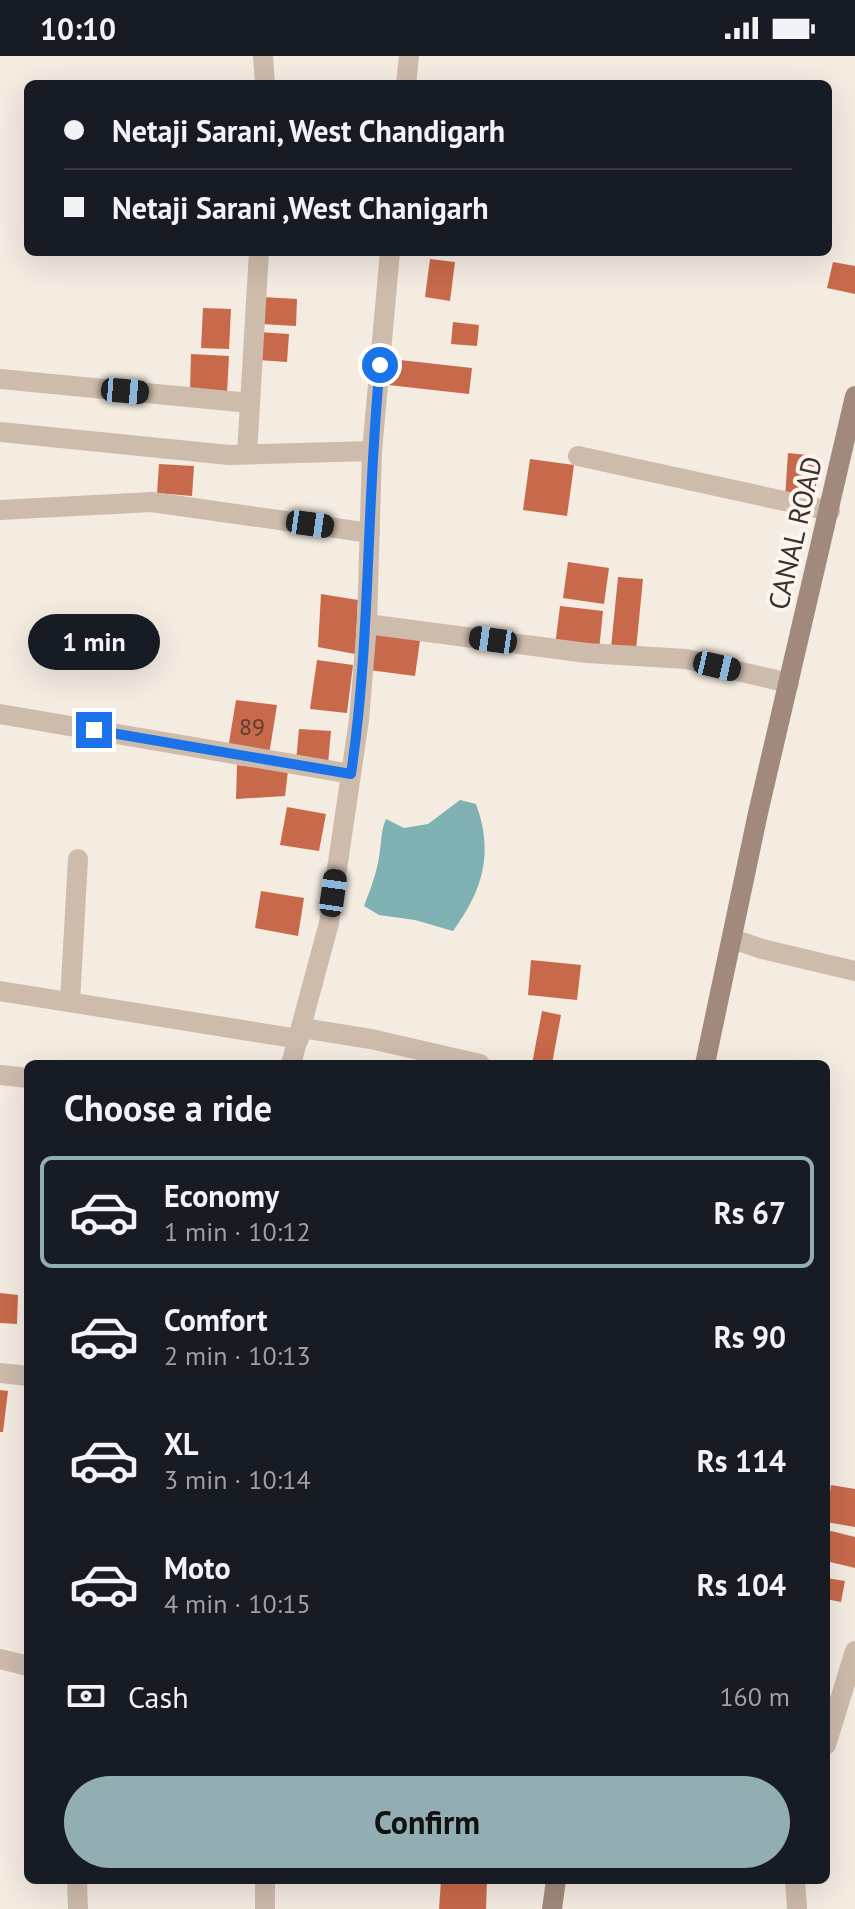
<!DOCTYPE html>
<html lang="en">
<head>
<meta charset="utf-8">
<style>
  body { margin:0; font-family:"PT Sans",sans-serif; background:#20242c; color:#f1f3f6; height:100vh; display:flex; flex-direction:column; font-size:30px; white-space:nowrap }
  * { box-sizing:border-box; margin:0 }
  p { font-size:26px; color:#9ea1a6 }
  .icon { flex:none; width:44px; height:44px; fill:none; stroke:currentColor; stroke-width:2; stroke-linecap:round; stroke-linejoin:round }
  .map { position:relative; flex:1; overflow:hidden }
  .details { position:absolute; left:24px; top:1004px; width:806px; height:824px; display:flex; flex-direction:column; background:#171b24; border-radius:12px; box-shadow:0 8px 32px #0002 }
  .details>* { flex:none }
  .top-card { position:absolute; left:24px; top:24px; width:808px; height:176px; border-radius:12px; box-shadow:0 8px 32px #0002; display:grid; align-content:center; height:176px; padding:0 40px; background:#171b24 }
  .end { position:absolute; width:36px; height:36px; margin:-18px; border:10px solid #1a73e8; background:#fff; box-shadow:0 0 0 4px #fff }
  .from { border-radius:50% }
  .bubble { position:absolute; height:56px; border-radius:28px; background:#171b24; box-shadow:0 8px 32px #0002; font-size:26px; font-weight:600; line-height:56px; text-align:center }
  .car { position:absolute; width:24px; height:48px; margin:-24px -12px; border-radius:10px; box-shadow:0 0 6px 2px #0007; background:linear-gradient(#222 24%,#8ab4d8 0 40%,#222 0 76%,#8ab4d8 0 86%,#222 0) }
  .top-card b { display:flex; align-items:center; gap:28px; height:76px; font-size:30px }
  .top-card b+b { border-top:2px solid #363941 }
  .top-card i { width:20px; height:20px; background:#f1f3f6 }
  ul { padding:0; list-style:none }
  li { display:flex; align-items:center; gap:24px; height:112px; margin:0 16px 12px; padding:0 24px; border:4px solid transparent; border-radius:12px }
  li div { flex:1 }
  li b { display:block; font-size:30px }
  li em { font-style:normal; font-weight:600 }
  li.on { border-color:#92aeb2 }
  li>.icon { width:72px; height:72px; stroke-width:1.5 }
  h2 { padding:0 40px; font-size:36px; line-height:96px }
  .pay { display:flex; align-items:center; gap:20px; height:88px; padding:0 40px; font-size:30px }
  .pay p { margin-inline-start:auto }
  .primary-button { display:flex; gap:16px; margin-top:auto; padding:16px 40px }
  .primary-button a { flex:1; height:92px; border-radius:48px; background:#92aeb2; color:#111; font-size:32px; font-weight:600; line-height:92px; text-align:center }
  .status { display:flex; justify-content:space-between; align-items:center; height:56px; padding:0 40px; background:#171b24; direction:ltr }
  .status svg { height:22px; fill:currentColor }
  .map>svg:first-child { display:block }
  .water { fill:#7fb0b2 }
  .building { fill:#c8694b }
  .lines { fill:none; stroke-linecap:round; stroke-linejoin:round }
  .street { stroke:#cdbbac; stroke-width:20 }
  .secondary { stroke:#a18a7d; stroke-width:20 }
  .route { stroke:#1a73e8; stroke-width:10 }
  .labels { text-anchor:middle; stroke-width:8; stroke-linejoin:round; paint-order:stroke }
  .number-label { font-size:24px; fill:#5e3e33 }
  .street-label { font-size:28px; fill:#3b302b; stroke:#fbf5ee }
</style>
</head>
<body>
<div class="status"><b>10:10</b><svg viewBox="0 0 49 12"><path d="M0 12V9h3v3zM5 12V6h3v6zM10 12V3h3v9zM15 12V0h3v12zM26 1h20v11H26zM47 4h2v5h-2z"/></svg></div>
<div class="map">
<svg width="855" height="1853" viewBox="0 0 855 1853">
  <rect width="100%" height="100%" fill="#f4ebe1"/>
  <path class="water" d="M460,744l16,4c18,49 7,86 -23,127l-38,-11 -36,-5 -15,-9c7,-18 14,-36 16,-56 2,-12 1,-20 6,-31l18,9 24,-4z"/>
  <g class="building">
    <path d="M430,203l25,3 -5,39 -25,-4z"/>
    <path d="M833,206l22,4v28l-28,-6z"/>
    <path d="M263,241l34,2 -1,27 -35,-2z"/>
    <path d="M203,252l28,1 -2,40 -28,-1z"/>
    <path d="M453,266l26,3 -2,21 -26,-2z"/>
    <path d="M259,276l30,2 -2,28 -29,-2z"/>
    <path d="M191,298l38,2 -2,37 -37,-1z"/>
    <path d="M382,302l90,10 -3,26 -90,-10z"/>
    <path d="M788,397l30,3 -3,45 -30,-2z"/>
    <path d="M530,403l44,6 -7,51 -44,-6z"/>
    <path d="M159,408l35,2 -2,30 -35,-3z"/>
    <path d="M568,506l41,6 -5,36 -41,-6z"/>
    <path d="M618,521l25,2 -7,71 -25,-2z"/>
    <path d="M321,538l37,6 -3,54 -37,-7z"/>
    <path d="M560,550l43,5 -4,39 -44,-4z"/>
    <path d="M374,578l46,6 -5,36 -46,-6z"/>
    <path d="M317,604l36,5 -6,48 -37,-4z"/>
    <path d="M236,644l41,5 -8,50 -41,-6z"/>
    <path d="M299,673l32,2 -3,33 -32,-3z"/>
    <path d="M237,709l51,6 -3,25 -49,3z"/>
    <path d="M287,751l39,7 -7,37 -39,-6z"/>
    <path d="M261,835l43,7 -6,38 -43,-8z"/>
    <path d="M531,904l50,5 -4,35 -49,-5z"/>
    <path d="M542,955l19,4 -9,49h-20z"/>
    <path d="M0,1237l18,2 -1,29 -17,-1z"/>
    <path d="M0,1334l8,1 -5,41h-3z"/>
    <path d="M831,1429l24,4v38l-29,-5z"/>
    <path d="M827,1474l28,7v31l-29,-7z"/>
    <path d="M826,1522l19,3 -4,21 -15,-3z"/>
    <path d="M441,1824h46l-1,29h-47z"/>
  </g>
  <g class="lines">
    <g class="street">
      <path d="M263,0l2,28"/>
      <path d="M406,28l3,-28"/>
      <path d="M0,323l250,24"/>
      <path d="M0,376l229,23 143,-4"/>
      <path d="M247,398l12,-202"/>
      <path d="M578,400l252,55"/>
      <path d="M0,454l152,-8 218,31"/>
      <path d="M367,568l220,29 99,6 103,24"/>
      <path d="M0,658l351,60"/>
      <path d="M733,883l29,10 93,22"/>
      <path d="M0,935l299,48"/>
      <path d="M70,946l8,-143"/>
      <path d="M302,972l69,11 109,25"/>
      <path d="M291,1008l38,-141 30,-203 8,-96 5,-173 18,-199"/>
      <path d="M0,1019l28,3"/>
      <path d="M0,1317l28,3"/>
      <path d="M0,1603l28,7"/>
      <path d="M826,1689l29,-94"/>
      <path d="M77,1824l1,29"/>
      <path d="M265,1824v29"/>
      <path d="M795,1824l2,29"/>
    </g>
    <g class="secondary">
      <path d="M705,1008l53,-251 97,-417"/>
      <path d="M552,1853l4,-29"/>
    </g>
  </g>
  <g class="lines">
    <path class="route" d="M94,674l257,44c20,-135 15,-272 29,-409"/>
  </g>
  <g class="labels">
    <g class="number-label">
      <text x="252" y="679">89</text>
    </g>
    <g class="street-label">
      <text transform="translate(795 477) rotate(-77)" y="10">CANAL ROAD</text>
    </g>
  </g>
</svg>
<i class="end from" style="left:380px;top:309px"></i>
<i class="end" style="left:94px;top:674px"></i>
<div class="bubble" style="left:28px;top:558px;width:132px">1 min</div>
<i class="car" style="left:125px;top:335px;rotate:95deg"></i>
<i class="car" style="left:310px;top:468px;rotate:98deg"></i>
<i class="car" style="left:493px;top:584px;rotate:278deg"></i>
<i class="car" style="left:717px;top:610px;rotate:103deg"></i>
<i class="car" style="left:333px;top:837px;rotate:8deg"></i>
<div class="top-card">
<b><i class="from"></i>Netaji Sarani, West Chandigarh</b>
<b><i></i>Netaji Sarani ,West Chanigarh</b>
</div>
<section class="details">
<h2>Choose a ride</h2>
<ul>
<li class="on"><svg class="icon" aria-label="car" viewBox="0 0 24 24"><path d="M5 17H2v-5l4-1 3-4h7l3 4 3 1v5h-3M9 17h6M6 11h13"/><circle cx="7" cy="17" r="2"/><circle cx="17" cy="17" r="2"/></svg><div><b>Economy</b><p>1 min · 10:12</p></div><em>Rs 67</em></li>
<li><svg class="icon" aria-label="car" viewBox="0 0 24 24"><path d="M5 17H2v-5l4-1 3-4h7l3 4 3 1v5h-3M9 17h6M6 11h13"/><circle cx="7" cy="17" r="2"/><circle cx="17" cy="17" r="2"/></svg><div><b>Comfort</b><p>2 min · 10:13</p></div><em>Rs 90</em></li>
<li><svg class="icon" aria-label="car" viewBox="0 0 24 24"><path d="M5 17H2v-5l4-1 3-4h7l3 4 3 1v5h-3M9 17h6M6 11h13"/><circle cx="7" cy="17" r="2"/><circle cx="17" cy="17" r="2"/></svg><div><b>XL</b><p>3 min · 10:14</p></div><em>Rs 114</em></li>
<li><svg class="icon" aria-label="car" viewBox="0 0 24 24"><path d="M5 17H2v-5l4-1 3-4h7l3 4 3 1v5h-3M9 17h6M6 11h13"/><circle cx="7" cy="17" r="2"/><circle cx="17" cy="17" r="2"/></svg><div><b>Moto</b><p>4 min · 10:15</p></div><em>Rs 104</em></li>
</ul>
<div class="pay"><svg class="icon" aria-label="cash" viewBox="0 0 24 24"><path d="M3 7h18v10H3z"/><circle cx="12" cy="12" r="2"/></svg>Cash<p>160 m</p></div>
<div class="primary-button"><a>Confirm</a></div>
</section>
</div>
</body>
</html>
